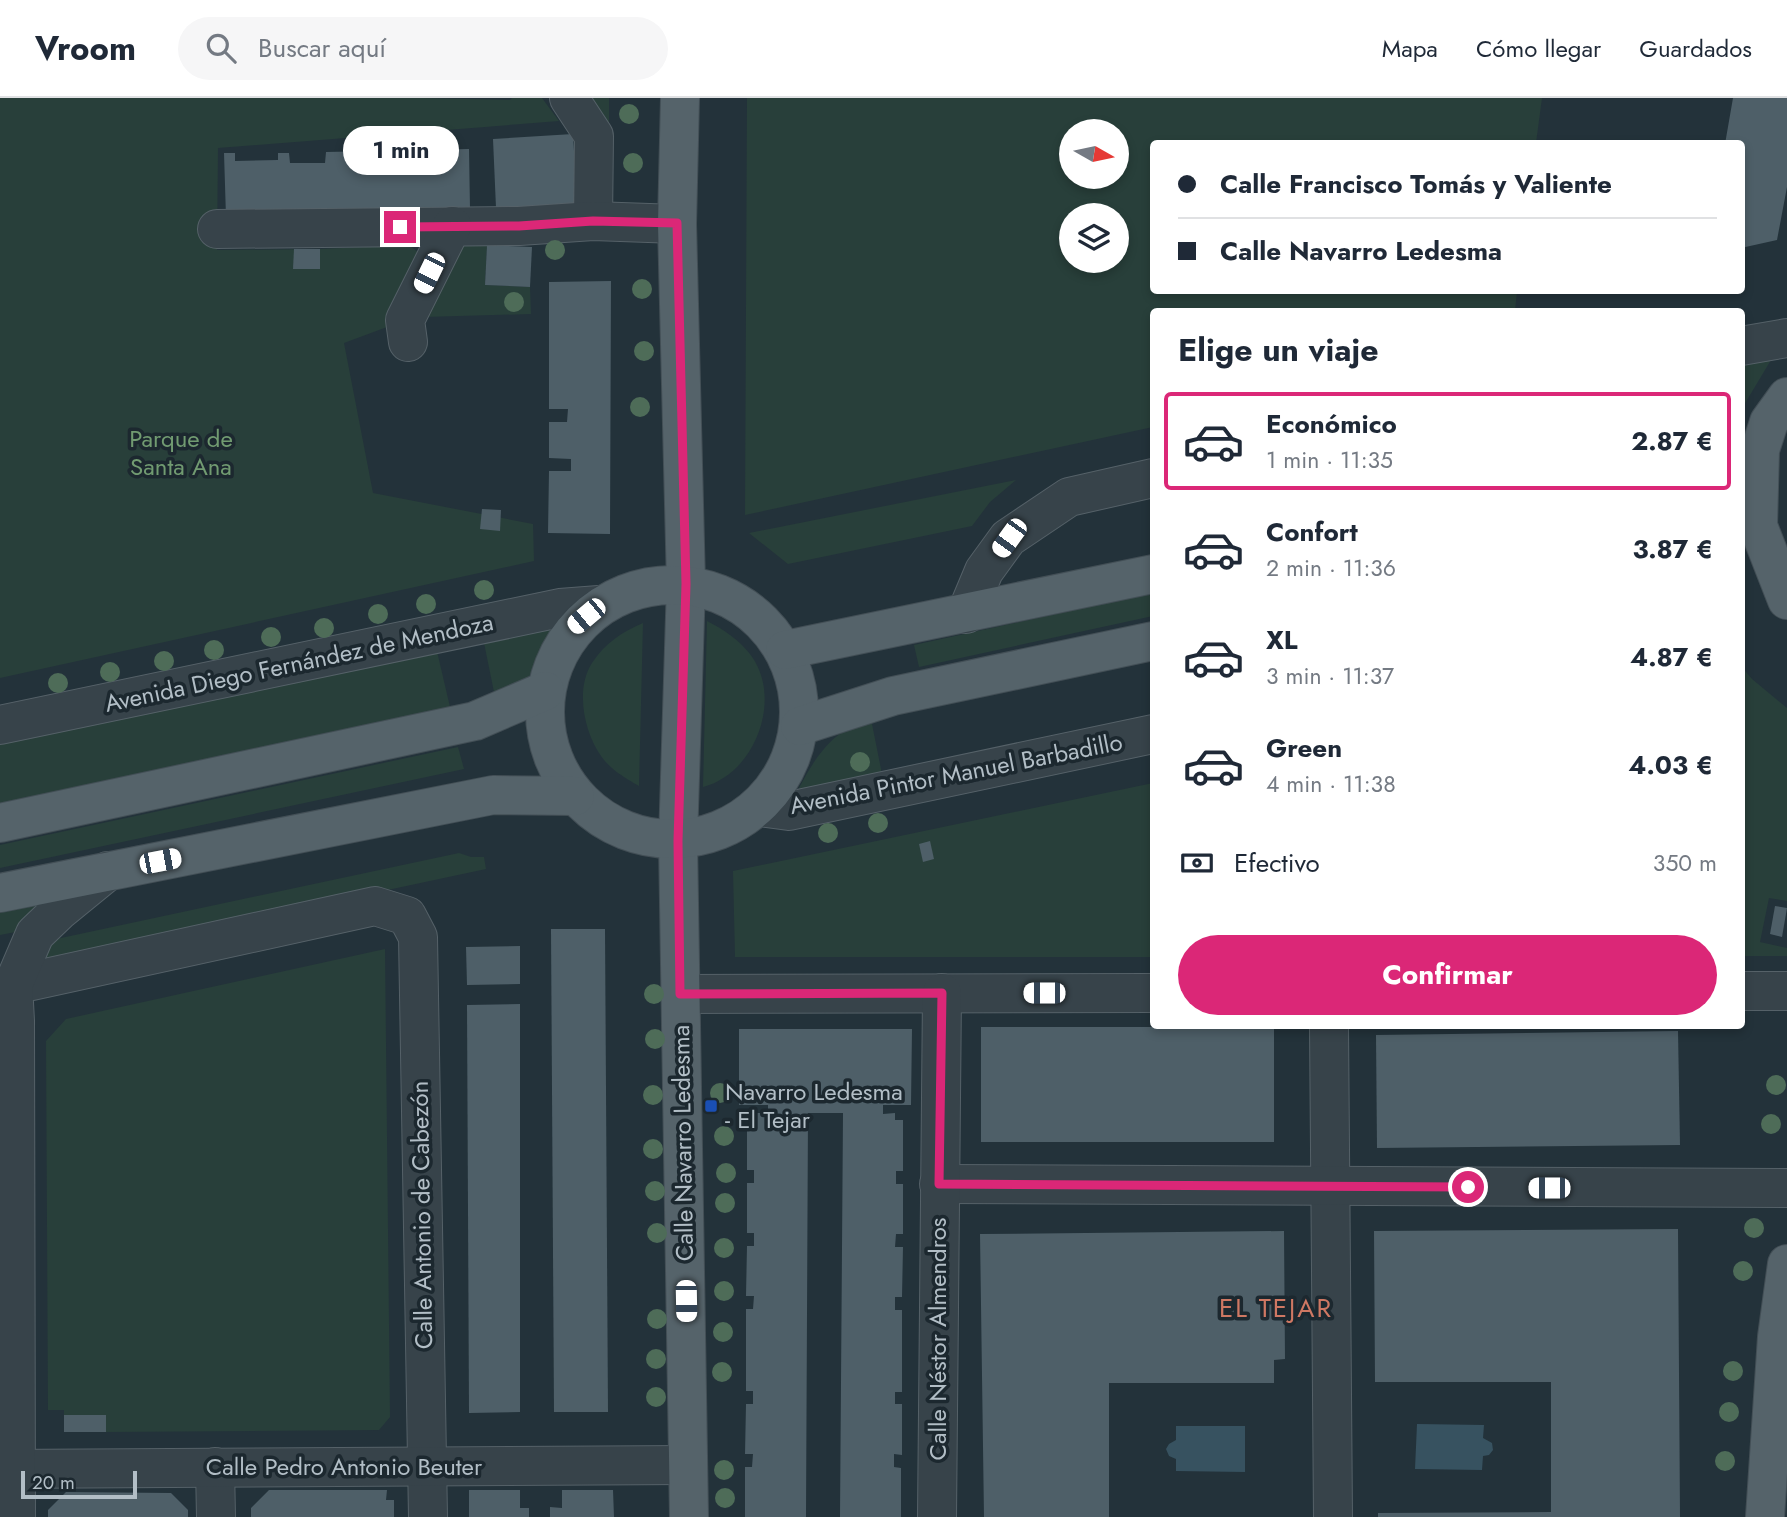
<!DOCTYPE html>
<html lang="es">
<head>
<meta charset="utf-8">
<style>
  body { margin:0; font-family:Jost,sans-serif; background:#f6f6f7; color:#1f2937; height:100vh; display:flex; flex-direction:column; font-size:26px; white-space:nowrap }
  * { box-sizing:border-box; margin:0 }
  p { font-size:23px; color:#747a83 }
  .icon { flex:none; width:38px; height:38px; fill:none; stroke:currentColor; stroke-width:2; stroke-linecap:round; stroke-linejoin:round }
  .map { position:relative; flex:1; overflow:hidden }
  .panel { position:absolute; left:1150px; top:210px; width:595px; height:721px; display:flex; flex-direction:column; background:#fff; border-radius:7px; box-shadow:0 4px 10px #0003 }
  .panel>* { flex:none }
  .banner { position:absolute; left:1150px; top:42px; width:595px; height:154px; border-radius:7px; box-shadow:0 4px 10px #0003; display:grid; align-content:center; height:154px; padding:0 28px; background:#fff }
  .needle { width:46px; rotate:99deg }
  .controls { position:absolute; left:1059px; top:21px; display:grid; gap:14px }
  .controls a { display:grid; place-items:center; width:70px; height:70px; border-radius:50%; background:#fff; box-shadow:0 4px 10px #0003; font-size:35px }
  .scale { position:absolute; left:21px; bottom:18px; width:116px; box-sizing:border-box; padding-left:7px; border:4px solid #b2bec6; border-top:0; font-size:19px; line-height:24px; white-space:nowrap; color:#b2bec6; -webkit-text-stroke:5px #1c282f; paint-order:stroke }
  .end { position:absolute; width:32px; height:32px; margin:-16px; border:9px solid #db2777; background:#fff; box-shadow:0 0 0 4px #fff }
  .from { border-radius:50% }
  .bubble { position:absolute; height:49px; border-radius:24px; background:#fff; box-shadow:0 4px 10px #0003; font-size:23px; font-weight:700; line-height:49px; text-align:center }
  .car { position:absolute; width:21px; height:42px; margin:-21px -10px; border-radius:9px; box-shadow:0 0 5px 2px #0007; background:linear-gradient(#fff 24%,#345 0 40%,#fff 0 76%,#345 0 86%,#fff 0) }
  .banner b { display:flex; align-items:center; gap:24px; height:66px; font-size:26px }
  .banner b+b { border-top:2px solid #e0e1e3 }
  .banner i { width:18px; height:18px; background:#1f2937 }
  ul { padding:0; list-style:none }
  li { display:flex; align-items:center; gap:21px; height:98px; margin:0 14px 10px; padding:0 14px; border:4px solid transparent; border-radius:7px }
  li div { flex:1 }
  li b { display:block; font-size:26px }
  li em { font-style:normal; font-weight:700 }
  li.selected { border-color:#db2777 }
  li>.icon { width:63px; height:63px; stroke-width:1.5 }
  h2 { padding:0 28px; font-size:32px; line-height:84px }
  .pay { display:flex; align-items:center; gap:18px; height:77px; padding:0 28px; font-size:26px }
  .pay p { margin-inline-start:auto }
  .cta { display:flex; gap:14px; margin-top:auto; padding:14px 28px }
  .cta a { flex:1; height:80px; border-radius:42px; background:#db2777; color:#fff; font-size:28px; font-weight:700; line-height:80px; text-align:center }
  header { display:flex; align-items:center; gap:42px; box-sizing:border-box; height:98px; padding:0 35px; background:#fff; border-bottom:2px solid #e0e1e3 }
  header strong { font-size:33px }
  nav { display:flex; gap:38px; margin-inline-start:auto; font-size:24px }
  .search { width:490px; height:63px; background:#f6f6f7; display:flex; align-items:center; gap:18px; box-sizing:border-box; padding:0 24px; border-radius:38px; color:#747a83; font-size:26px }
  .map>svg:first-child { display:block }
  .green { fill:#283f3a; fill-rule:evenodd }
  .water { fill:#375260 }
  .building { fill:#4e5f68 }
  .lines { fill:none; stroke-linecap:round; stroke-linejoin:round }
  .minor-casing { stroke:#556168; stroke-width:40 }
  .major-casing { stroke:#434f56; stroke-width:40 }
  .minor { stroke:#37434a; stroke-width:38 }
  .major { stroke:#55636a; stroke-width:38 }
  .tree { fill:#4e6c58 }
  .route { stroke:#db2777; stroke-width:9 }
  .transit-dot { fill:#1a4fb4; stroke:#1c282f; stroke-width:2.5 }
  .labels { text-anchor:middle; stroke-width:7; stroke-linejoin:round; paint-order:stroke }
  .park-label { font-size:24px; fill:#719b71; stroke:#1c282f }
  .street-label { font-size:24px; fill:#b2bec6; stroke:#1c282f }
  .poi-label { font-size:24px; fill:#b2bec6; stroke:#1c282f; text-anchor:start }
  .neighbourhood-label { font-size:26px; letter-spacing:2px; fill:#cf7863; stroke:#1c282f }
</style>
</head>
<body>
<header>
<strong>Vroom</strong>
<div class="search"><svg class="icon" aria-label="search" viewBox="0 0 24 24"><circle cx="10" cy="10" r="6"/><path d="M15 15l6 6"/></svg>Buscar aquí</div>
<nav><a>Mapa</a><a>Cómo llegar</a><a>Guardados</a></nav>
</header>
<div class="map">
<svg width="1787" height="1419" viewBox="0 0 1787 1419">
  <rect width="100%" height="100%" fill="#23323a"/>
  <g class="green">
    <path d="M0,0h424l86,2 2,-2h30l17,23 -341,27 -1,102 103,-1 89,-4 10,8 -32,74 -43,16 29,150 160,31 1,37 -534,117z"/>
    <path d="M589,0h20v34z"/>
    <path d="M747,0h795l-6,45 -383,1v146l364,1 -2,20 -362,1v115l-408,88zM1116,33v46h-45v-46zM1071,117h45v46h-45z"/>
    <path d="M467,146l20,1 -2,40 45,2 1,27 -107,3 34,-70z"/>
    <path d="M1777,252l-36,60v-52z"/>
    <path d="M1016,382l-26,22 -18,24 -184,38 -39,-31z"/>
    <path d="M1153,495v23l-234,51 -5,-22z"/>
    <path d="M563,519l-28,52 -11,13 -29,15 -12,-59z"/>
    <path d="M707,523c16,8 32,19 43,33 34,44 5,120 -47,133z"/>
    <path d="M643,525l-4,163c-14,-8 -28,-16 -38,-30 -17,-24 -26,-67 -9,-93 13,-20 30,-31 51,-40z"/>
    <path d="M436,549l14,60 -450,97v-64z"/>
    <path d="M1741,568l11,13 35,29v193l-18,-3 -9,44 27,6v8h-46z"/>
    <path d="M871,621l12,60 -81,15 -3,-6c17,-32 34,-59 72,-69z"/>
    <path d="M458,649l6,22 -464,99v-23z"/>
    <path d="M1153,685v174h-418l-2,-86z"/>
    <path d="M459,755l12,4h13l2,12 -450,96 11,-24z"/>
    <path d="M57,801l-31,31 -26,5v-24z"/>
    <path d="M385,851l5,468 -11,13 -273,2v-17h-42v-5h-16l-2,-369 20,-22z"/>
  </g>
  <g class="water">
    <path d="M1417,1326l67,1 -1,13 9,5 1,7 -4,5 -6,1 -1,14 -67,-1z"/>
    <path d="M1176,1328h69v46l-69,-1v-12l-7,-3 -3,-7 3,-5 7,-4z"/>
  </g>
  <g class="building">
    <path d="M1733,0h54v89l-10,53 -36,8v-104h-16z"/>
    <path d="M573,36l4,70 -81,4 -3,-69z"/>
    <path d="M469,51l1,60 -244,8 -2,-64h11v8l43,-1v-7h11l1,10h35l1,-11z"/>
    <path d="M487,147l45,2 -2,40 -45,-2z"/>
    <path d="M294,151h26v20h-27z"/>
    <path d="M611,183l-1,253 -62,-1 1,-62h22v-12l-22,-1v-36h18l1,-13h-19v-127z"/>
    <path d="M482,411l19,1 -1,21 -20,-2z"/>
    <path d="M930,743l4,18 -11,3 -4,-18z"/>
    <path d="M1775,808l12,2 -5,29 -12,-3z"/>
    <path d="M551,831h54l3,483h-54z"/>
    <path d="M520,848v38l-53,1 -1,-38z"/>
    <path d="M520,906v408l-51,1 -2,-408z"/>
    <rect x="981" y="929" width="293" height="115"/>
    <path d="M739,931h173l-1,76h-28v9l12,-1v7h8v51h-7v13h7v50h-7l-1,13h8l-1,50h-7v13h7v82h-7v12h7v51l-8,-1v13l7,1v49h-61l3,-404h-35l-2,404h-61v-50h7l1,-13h-8l1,-50h7v-13h-7v-82h7l1,-13h-8l1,-50h7v-13h-7v-50h7v-13h-7v-51l9,1 -1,-7h13v-8h-29z"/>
    <path d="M1678,933l2,114 -303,3 -1,-113z"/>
    <path d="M1678,1131l2,288h-302v-4l173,-1v-130h-176l-1,-151z"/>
    <path d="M1284,1133l1,128 -11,1v23h-165v134h-125l-4,-283z"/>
    <rect x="64" y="1317" width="42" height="17"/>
    <path d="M269,1392h118l-1,10h8v17h-143v-9z"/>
    <path d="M469,1392h51v18h9v9h-60z"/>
    <path d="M562,1392h51l1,27h-64v-10l12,1z"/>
    <path d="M66,1394l105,1 17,17v7h-140v-7z"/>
  </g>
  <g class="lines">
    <defs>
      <g id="minor">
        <path d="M569,0l25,38 -1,85"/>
        <path d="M217,131l302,-3 74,-5 84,3"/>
        <path d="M408,244l-3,-22 47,-94"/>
        <path d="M1741,248l46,-8"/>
        <path d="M966,516l18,-43 24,-33 61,-41 84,-19"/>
        <path d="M0,627l560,-117 39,-3"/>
        <path d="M759,709l30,4 364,-77"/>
        <path d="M0,890l375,-82 32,10 11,21 10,580"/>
        <path d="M1741,893h46"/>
        <path d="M680,896l473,-1"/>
        <path d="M1329,928l4,491"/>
        <path d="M939,1086l848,4"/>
        <path d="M215,1369l1,50"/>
        <path d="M0,1371l688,-4"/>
        <path d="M16,1419l-1,-496 -2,-36 22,-51 24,-23 49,-40"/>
        <path d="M937,1419l5,-524"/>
      </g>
      <g id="major">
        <path d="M680,0l-3,126 9,360 -8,257 11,676"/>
        <path d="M1787,299l-18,25 -9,28 -2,76 29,74"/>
        <circle cx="672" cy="614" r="127"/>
        <path d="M785,552l368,-76"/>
        <path d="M800,628l93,-30 260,-55"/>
        <path d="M0,725l475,-102 70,-30"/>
        <path d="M0,795l493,-98 82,1"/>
        <path d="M1765,1419l12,-180 10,-73"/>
      </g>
    </defs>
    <use href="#minor" class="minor-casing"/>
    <use href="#major" class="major-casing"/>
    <use href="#minor" class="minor"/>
    <use href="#major" class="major"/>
  </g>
  <g class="tree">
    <circle cx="629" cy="16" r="10"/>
    <circle cx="633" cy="65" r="10"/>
    <circle cx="555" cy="152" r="10"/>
    <circle cx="642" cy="191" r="10"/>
    <circle cx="514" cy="204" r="10"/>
    <circle cx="644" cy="253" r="10"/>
    <circle cx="640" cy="309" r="10"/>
    <circle cx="484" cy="492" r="10"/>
    <circle cx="426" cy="506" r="10"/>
    <circle cx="378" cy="516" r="10"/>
    <circle cx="324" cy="530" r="10"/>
    <circle cx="271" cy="539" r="10"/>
    <circle cx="214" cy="552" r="10"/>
    <circle cx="164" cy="563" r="10"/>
    <circle cx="110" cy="574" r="10"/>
    <circle cx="58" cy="585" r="10"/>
    <circle cx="860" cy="664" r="10"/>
    <circle cx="878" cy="725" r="10"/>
    <circle cx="828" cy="735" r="10"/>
    <circle cx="654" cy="896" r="10"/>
    <circle cx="655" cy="941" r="10"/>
    <circle cx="1776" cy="987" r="10"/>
    <circle cx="720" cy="995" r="10"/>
    <circle cx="653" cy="997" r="10"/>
    <circle cx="1771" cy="1026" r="10"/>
    <circle cx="724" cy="1038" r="10"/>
    <circle cx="653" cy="1051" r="10"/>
    <circle cx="726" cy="1075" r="10"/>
    <circle cx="655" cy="1093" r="10"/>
    <circle cx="725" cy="1105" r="10"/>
    <circle cx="1754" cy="1130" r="10"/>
    <circle cx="657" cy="1135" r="10"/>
    <circle cx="724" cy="1150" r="10"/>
    <circle cx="1743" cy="1173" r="10"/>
    <circle cx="724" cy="1193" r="10"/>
    <circle cx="657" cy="1221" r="10"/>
    <circle cx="723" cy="1234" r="10"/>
    <circle cx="656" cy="1261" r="10"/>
    <circle cx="1733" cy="1273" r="10"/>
    <circle cx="722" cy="1274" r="10"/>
    <circle cx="656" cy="1299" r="10"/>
    <circle cx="1729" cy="1314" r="10"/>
    <circle cx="1725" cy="1363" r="10"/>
    <circle cx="724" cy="1372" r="10"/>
    <circle cx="725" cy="1400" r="10"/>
  </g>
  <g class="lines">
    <path class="route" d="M400,129l119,-1 74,-5 84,2 9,361 -8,257 2,153 262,-1 -3,191 529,3"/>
  </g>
  <rect class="transit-dot" x="704" y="1001" width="14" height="14" rx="3.5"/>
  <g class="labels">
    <g class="park-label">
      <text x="181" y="349">Parque de<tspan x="181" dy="28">Santa Ana</tspan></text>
    </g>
    <g class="street-label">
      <text transform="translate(299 565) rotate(-12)" y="8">Avenida Diego Fernández de Mendoza</text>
      <text transform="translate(956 676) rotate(-11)" y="8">Avenida Pintor Manuel Barbadillo</text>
      <text transform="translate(683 1045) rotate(-91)" y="8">Calle Navarro Ledesma</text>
      <text transform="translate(422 1117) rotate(-91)" y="8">Calle Antonio de Cabezón</text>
      <text transform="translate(938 1241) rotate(-90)" y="8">Calle Néstor Almendros</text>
      <text x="344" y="1377">Calle Pedro Antonio Beuter</text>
    </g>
    <g class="poi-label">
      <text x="725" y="1002">Navarro Ledesma<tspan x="725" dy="28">- El Tejar</tspan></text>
    </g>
    <g class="neighbourhood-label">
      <text x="1276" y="1219">EL TEJAR</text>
    </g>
  </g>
</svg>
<div class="controls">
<a><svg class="needle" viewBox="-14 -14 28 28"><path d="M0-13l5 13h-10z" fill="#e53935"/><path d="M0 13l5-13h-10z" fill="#747a83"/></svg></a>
<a><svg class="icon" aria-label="layers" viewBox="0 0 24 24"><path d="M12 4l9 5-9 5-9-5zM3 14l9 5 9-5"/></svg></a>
</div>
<div class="scale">20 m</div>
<i class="end from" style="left:1468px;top:1089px"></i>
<i class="end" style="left:400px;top:129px"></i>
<div class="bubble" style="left:343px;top:28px;width:116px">1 min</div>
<i class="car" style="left:429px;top:175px;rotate:206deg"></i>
<i class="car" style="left:1009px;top:440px;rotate:216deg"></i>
<i class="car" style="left:586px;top:518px;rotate:230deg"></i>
<i class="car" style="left:160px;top:763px;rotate:79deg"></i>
<i class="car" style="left:1044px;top:895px;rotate:270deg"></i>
<i class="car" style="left:1549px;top:1090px;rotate:270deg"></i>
<i class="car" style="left:686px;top:1203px;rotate:179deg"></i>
<div class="banner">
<b><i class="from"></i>Calle Francisco Tomás y Valiente</b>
<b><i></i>Calle Navarro Ledesma</b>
</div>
<section class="panel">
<h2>Elige un viaje</h2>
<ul>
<li class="selected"><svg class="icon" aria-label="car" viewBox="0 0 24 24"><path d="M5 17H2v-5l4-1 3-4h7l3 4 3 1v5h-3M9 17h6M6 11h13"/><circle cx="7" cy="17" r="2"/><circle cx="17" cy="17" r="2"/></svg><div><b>Económico</b><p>1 min · 11:35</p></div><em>2.87 €</em></li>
<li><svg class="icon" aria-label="car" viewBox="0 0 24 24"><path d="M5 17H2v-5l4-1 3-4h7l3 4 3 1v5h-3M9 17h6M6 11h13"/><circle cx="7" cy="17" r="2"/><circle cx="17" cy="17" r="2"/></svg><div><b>Confort</b><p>2 min · 11:36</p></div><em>3.87 €</em></li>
<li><svg class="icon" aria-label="car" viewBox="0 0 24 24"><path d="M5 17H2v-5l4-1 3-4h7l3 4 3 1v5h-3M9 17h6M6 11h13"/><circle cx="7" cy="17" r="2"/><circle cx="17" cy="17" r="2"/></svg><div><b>XL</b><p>3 min · 11:37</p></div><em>4.87 €</em></li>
<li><svg class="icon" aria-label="car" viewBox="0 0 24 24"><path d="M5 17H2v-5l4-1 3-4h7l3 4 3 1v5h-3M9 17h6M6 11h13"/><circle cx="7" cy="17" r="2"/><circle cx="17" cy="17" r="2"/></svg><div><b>Green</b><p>4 min · 11:38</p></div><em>4.03 €</em></li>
</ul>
<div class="pay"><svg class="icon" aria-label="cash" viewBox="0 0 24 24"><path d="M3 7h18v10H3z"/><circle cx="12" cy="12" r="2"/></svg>Efectivo<p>350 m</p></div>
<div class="cta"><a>Confirmar</a></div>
</section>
</div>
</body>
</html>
